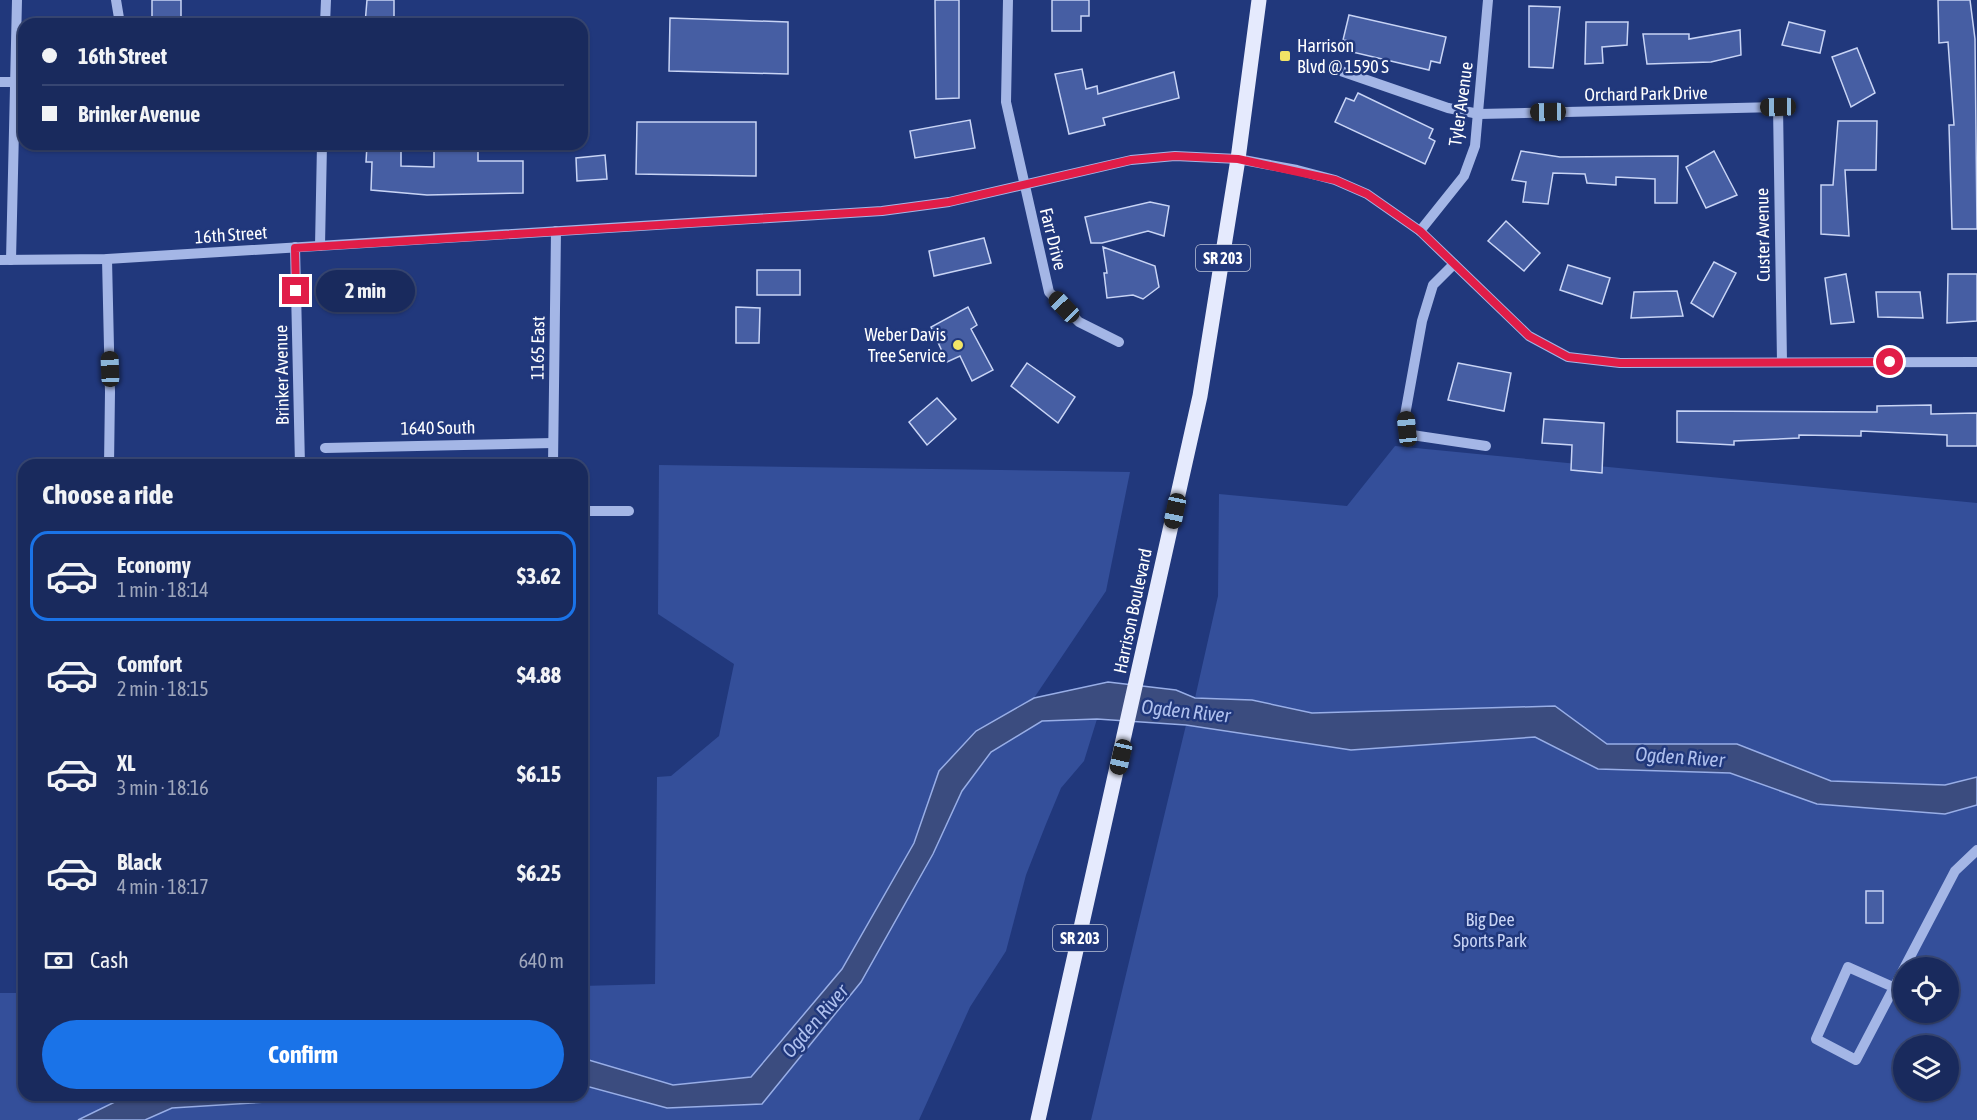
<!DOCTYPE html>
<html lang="en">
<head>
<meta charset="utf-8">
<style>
  body { margin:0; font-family:"Asap Condensed",sans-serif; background:#223263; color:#f1f3f6; height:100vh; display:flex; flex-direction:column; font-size:22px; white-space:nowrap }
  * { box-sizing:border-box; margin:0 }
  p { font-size:20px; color:#9fa7bc }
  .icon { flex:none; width:33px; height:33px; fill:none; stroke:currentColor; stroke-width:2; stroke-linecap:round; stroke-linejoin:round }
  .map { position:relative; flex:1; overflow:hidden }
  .details { position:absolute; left:18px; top:459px; width:570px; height:642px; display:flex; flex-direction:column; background:#192a5d; border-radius:18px; box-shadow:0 2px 4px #0004,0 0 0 2px #374672 }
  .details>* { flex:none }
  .top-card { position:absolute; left:18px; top:18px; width:570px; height:132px; border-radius:18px; box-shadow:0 2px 4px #0004,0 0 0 2px #374672; display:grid; align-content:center; height:132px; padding:0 24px; background:#192a5d }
  .controls { position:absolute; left:1893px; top:957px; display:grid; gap:12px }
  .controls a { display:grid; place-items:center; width:66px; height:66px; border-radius:50%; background:#192a5d; box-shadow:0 2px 4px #0004,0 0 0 2px #374672; font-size:30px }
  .end { position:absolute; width:27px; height:27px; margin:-14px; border:8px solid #e11d48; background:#fff; box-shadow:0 0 0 3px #fff }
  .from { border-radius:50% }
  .bubble { position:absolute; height:42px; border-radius:21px; background:#192a5d; box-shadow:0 2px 4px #0004,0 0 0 2px #374672; font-size:20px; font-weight:700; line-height:42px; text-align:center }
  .car { position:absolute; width:18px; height:36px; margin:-18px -9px; border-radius:8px; box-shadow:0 0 4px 2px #0007; background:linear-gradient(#222 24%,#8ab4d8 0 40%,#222 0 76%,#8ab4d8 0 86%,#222 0) }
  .top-card b { display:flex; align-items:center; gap:21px; height:57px; font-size:22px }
  .top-card b+b { border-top:2px solid #374672 }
  .top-card i { width:15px; height:15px; background:#f1f3f6 }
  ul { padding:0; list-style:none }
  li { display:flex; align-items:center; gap:18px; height:90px; margin:0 12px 9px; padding:0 12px; border:3px solid transparent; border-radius:18px }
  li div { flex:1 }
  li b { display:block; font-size:22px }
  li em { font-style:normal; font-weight:700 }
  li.on { border-color:#1a73e8 }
  li>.icon { width:54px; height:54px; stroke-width:1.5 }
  h2 { padding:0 24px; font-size:27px; line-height:72px }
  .pay { display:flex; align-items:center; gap:15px; height:66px; padding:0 24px; font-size:22px }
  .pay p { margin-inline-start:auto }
  .action { display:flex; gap:12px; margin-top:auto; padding:12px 24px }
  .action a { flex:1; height:69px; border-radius:36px; background:#1a73e8; color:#fff; font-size:24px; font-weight:700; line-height:69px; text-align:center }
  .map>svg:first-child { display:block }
  .green { fill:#344f9a; fill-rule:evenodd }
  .water { fill:#3b4c7f; stroke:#98aee7; stroke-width:1.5 }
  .building { fill:#465ea3; stroke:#c8d4f5; stroke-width:1.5 }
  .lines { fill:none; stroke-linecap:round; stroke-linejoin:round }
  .minor { stroke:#a4b6e6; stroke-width:10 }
  .major { stroke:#e5eafd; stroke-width:15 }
  .route { stroke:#e11d48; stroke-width:8 }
  .poi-dot { fill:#f2e466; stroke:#21387c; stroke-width:2 }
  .labels { text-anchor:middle; stroke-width:5; stroke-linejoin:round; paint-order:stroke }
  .shield { fill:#21387c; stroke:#bcc3d8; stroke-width:1.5 }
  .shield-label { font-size:16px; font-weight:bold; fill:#fff }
  .poi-label { font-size:18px; fill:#fff; stroke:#21387c; text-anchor:start }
  .street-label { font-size:18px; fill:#fff; stroke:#21387c }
  .park-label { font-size:18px; fill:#c8d4f5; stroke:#21387c }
  .water-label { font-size:20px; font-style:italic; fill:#afc0ee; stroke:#21387c }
</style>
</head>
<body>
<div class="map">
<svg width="1977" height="1120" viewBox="0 0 1977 1120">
  <rect width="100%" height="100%" fill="#21387c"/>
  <g class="green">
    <path d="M1395,446l582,57v274l-32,8 -114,-4 -94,-37h-130l-52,-38 -243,7 -60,-13 -57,-2 23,-102 1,-102 128,12z"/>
    <path d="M659,465l471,7 -24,119 -72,107 -58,32 -37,41 -25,72 -72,126 -91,108 -78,8 -91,-27v-72l73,-2 2,-207 14,-1 48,-40 15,-72 -76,-50z"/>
    <path d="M1097,719l-13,42 -23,27 -15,36 -20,51 -20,76 -36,56 -51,113h-774l27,-12 207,-13h203v-10l85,23 95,-4 171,-250 29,-63 29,-39 51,-31z"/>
    <path d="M1186,725l165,25 184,-14 63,33 132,4 87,31 128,10 32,-9v315h-886zM1904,968h44v44h-44zM1904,1046h44v44h-44z"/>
    <path d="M0,993h24v102h105l-51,25h-78z"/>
  </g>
  <g class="water">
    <path d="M1108,682l68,8 19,8 57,2 60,13 243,-7 52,38h130l94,37 114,4 32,-8v28l-32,9 -128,-10 -87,-31 -132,-4 -63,-32 -184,13 -165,-25 -89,-6 -55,2 -51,31 -29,39 -29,63 -72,128 -99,122 -95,4 -85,-23v-27l91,27 78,-8 91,-108 72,-126 25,-72 37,-40 58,-33z"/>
    <path d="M129,1095h250l-207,13 -27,12h-67z"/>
  </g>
  <g class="building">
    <rect x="152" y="0" width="29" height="24"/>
    <path d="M367,0h27v24h-29z"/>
    <path d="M935,0h24v98l-23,1z"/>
    <path d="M1052,0h37v16h-8v15h-29z"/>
    <path d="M1938,0h32l5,39 2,190h-25l-3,-104h5l-6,-83 -9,1z"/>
    <path d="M1529,6l31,1 -7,61 -24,-1z"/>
    <path d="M1349,15l97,22 -6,26 -9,-2 -2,9 -81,-19 2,-10 -7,-1z"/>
    <path d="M670,18l118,4v52l-119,-3z"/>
    <path d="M1586,22h42l-1,23 -25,2 1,16 -18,1z"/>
    <path d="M1789,22l36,9 -5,22 -38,-8z"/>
    <path d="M1740,30l1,25 -30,7 -64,2 -4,-30h46v5z"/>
    <path d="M1857,48l18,45 -24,14 -19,-50z"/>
    <path d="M1082,69l4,20 11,-3 1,8 76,-22 5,26 -76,20 2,7 -36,9 -14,-60z"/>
    <path d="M1358,93l75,36 -4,9 6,3 -10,23 -90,-42 11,-24 8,3z"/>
    <path d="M970,120l5,28 -60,10 -5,-27z"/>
    <path d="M1838,121h39l-1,49h-31l4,66 -28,-2v-49h12z"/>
    <path d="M637,122h119v54l-120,-2z"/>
    <path d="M434,144h20v7h24v10h45v32l-96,2 -56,-5 1,-28h-6l1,-17 34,1v20l33,1z"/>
    <path d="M1521,151l39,6 118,-1 -1,47h-22v-24l-39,-2v8l-29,-2 -2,-9 -32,-1 -5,31 -25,-2 3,-20 -14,-2z"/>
    <path d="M1714,151l23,44 -31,13 -20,-41z"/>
    <path d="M605,155l2,24 -30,2 -1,-23z"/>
    <path d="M1150,202l19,4 -5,30 -16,-5 -46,12h-11l-6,-26z"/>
    <path d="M1506,221l34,32 -16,18 -36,-30z"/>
    <path d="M984,238l7,25 -57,13 -5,-25z"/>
    <path d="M1103,247l52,19 4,21 -16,12 -10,-4 -26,3 -3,-25h3z"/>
    <path d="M1714,262l22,11 -23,44 -22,-14z"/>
    <path d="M1568,265l42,13 -8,26 -42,-14z"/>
    <rect x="757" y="270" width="43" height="25"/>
    <path d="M1846,274l8,48 -23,2 -6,-46z"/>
    <path d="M1948,274h29v47l-30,2z"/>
    <path d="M1677,291l6,25 -52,2 3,-26z"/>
    <path d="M1876,292h44l3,26 -45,-1z"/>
    <path d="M736,307l24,1 -1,35h-23z"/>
    <path d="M968,307l9,18 -6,4 22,41 -21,11 -12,-25 -13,6 -16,-35z"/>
    <path d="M1027,363l48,34 -17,26 -47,-37z"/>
    <path d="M1458,363l53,10 -7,38 -56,-11z"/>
    <path d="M937,398l19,21 -29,26 -18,-23z"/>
    <path d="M1931,405v9l46,-1v33h-30v-11l-86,-4v5l-62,-1v3l-65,3v4l-57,-3v-31l200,1v-6z"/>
    <path d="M1544,419l60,4 -2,50 -31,-3 1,-25 -30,-2z"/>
    <rect x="1866" y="891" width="17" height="32"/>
  </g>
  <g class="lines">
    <g class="minor">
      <path d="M116,0l4,24"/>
      <path d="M1008,0l-2,102 43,190 30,30 40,20"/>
      <path d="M325,24l1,-24"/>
      <path d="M1332,68l116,40 31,6 299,-7 4,255"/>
      <path d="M0,82h15"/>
      <path d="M1420,231l44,-55 11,-30 13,-146"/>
      <path d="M320,246l2,-102"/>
      <path d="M295,247l5,218"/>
      <path d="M107,259l3,133 -1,73"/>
      <path d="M0,260l107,-1 775,-48 67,-9 182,-42 44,-4 63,3 59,11 38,10 32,14 53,37 109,105 39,21 52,6 357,-1"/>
      <path d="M11,260l6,-260"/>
      <path d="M1454,264l-21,21 -11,36 -17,94 2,14 5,6 74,11"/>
      <path d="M325,448l228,-5"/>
      <path d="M553,465l3,-234"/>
      <path d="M582,511h47"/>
      <path d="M1893,987l-45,-20 -32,72 40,21 99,-189 22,-21"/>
    </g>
    <path class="major" d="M1038,1120l162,-724 38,-237 21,-159"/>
  </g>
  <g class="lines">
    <path class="route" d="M296,291l-1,-43 587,-37 67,-9 182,-42 44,-4 63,3 97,21 32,14 53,37 109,105 39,21 52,6 270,-1"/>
  </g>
  <g class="poi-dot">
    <rect x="1279" y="50" width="12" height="12" rx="3"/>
    <circle cx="958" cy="345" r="6"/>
  </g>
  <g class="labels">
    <g class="shield">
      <rect x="1196" y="245" width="54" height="26" rx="4.5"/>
      <rect x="1053" y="925" width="54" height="26" rx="4.5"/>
    </g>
    <g class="shield-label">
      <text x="1223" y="264">SR 203</text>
      <text x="1080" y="944">SR 203</text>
    </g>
    <g class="poi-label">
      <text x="1297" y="52">Harrison<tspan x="1297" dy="21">Blvd @ 1590 S</tspan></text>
      <text x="946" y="341" text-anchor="end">Weber Davis<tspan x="946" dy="21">Tree Service</tspan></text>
    </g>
    <g class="street-label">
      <text transform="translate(1646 94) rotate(-1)" y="6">Orchard Park Drive</text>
      <text transform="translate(1461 104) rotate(-82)" y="6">Tyler Avenue</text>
      <text transform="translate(231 235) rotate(-4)" y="6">16th Street</text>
      <text transform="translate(1763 235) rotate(-91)" y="6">Custer Avenue</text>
      <text transform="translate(1053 239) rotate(76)" y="6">Farr Drive</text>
      <text transform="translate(538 348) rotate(-89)" y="6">1165 East</text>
      <text transform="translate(282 375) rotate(-91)" y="6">Brinker Avenue</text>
      <text transform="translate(438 428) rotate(-1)" y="6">1640 South</text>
      <text transform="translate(1133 611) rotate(-78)" y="6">Harrison Boulevard</text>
    </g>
    <g class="park-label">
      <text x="1490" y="926">Big Dee<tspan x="1490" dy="21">Sports Park</tspan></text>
    </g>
    <g class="water-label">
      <text transform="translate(1186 711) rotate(6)" y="7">Ogden River</text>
      <text transform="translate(1680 757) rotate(4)" y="7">Ogden River</text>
      <text transform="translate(815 1021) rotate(-49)" y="7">Ogden River</text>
    </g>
  </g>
</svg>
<div class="controls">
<a><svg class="icon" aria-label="locate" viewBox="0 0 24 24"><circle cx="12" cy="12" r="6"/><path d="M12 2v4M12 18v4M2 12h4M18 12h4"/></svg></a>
<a><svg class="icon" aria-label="layers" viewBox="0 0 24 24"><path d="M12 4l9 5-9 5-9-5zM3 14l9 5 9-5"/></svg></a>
</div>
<i class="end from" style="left:1890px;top:362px"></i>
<i class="end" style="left:296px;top:291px"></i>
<div class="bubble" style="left:316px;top:270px;width:99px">2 min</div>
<i class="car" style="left:1778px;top:107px;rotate:269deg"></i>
<i class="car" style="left:1548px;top:112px;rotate:269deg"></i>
<i class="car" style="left:1064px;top:307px;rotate:316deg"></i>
<i class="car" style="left:110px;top:369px;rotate:358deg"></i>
<i class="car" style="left:1407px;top:429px;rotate:354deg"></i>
<i class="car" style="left:1175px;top:511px;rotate:192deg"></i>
<i class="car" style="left:1121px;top:757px;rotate:193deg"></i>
<div class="top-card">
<b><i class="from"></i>16th Street</b>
<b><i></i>Brinker Avenue</b>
</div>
<section class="details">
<h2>Choose a ride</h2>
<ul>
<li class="on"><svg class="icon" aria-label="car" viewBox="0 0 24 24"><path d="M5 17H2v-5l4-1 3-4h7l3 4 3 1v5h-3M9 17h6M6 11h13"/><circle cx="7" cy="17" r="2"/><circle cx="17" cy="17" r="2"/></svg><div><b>Economy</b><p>1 min · 18:14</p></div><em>$3.62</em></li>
<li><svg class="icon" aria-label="car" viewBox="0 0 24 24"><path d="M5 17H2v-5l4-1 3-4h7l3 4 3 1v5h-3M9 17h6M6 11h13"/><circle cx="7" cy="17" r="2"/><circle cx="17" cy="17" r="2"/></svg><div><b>Comfort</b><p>2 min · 18:15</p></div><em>$4.88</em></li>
<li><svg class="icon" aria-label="car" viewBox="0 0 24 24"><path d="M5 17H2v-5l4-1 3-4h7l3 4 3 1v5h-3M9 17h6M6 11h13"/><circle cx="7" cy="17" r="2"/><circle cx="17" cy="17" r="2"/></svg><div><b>XL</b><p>3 min · 18:16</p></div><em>$6.15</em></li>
<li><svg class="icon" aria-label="car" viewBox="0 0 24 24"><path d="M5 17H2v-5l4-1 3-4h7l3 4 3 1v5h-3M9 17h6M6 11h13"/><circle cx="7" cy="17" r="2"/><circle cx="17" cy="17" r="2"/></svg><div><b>Black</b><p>4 min · 18:17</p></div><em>$6.25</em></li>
</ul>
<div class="pay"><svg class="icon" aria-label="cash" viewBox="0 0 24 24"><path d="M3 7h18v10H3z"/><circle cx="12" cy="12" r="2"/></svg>Cash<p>640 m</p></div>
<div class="action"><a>Confirm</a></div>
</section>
</div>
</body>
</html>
